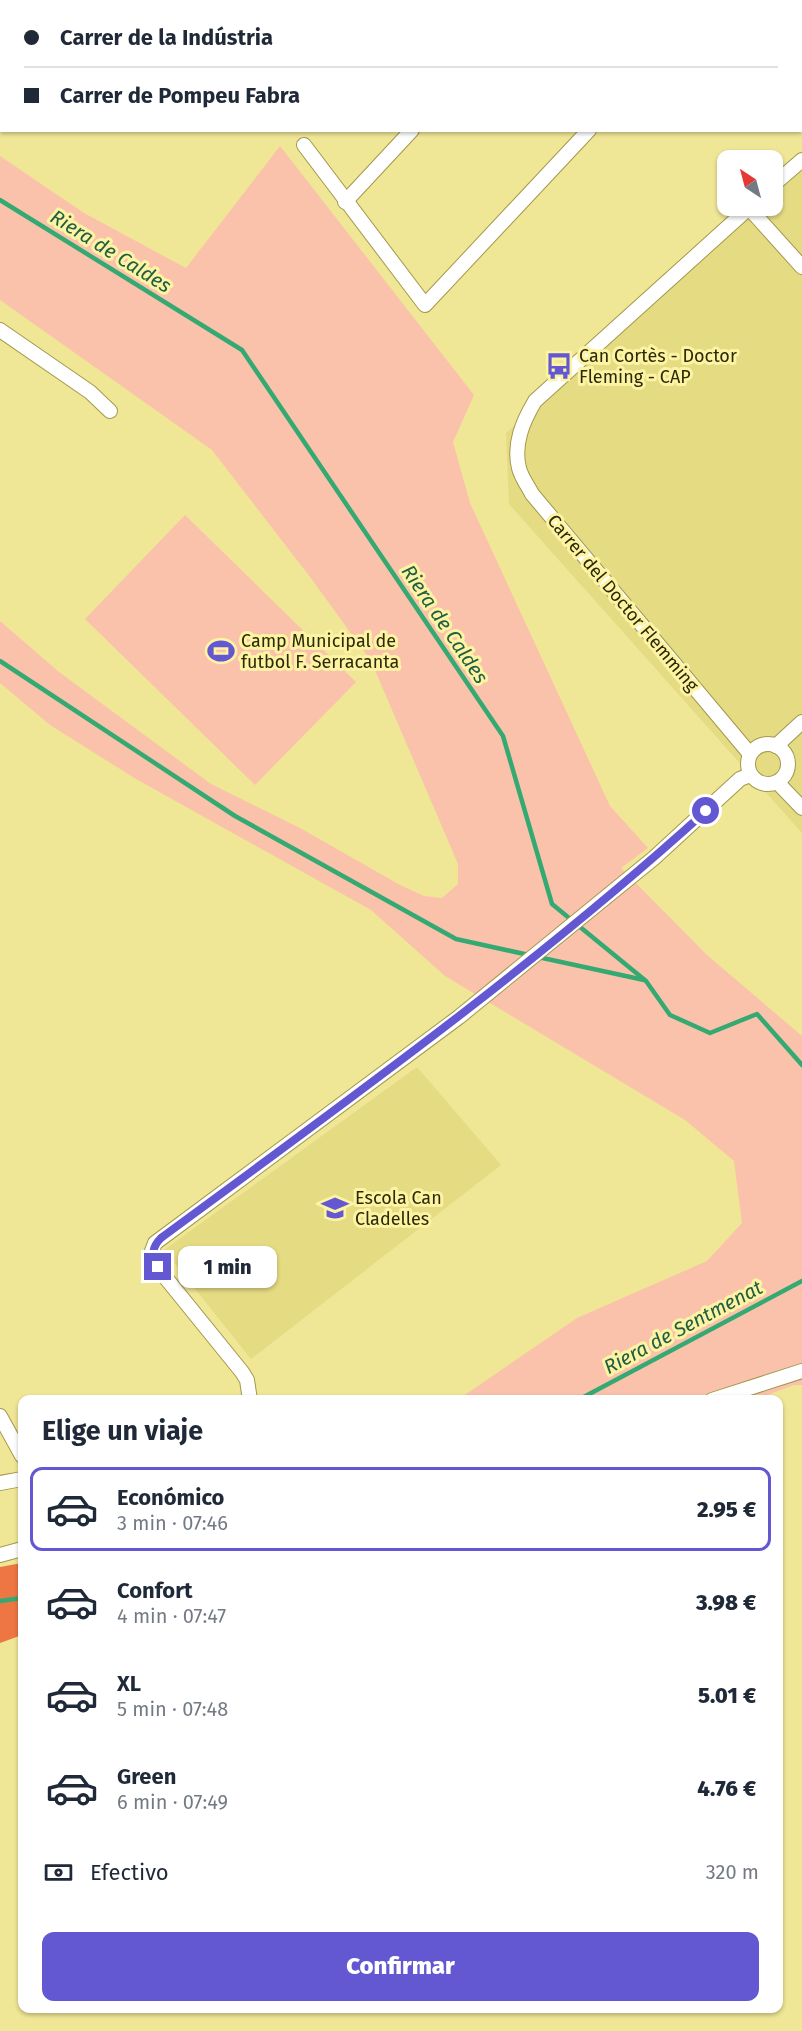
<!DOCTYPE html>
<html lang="es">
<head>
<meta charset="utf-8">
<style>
  body { margin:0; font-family:"Fira Sans",sans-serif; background:#f2f2f3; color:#1f2937; height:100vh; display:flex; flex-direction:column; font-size:22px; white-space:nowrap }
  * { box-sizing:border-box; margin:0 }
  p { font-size:20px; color:#747a83 }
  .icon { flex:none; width:33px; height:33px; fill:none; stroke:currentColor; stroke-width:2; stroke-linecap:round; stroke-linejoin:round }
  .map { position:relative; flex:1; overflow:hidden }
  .details { position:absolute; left:18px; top:1395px; width:765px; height:618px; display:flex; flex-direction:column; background:#fff; border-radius:12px; box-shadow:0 2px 4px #0004 }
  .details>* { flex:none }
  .hud { position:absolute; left:0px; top:0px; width:802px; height:132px; box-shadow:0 2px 4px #0004; display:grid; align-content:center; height:132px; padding:0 24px; background:#fff }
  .needle { width:39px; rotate:324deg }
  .tools { position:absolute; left:717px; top:150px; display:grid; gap:12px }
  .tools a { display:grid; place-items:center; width:66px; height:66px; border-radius:12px; background:#fff; box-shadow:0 2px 4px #0004; font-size:30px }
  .end { position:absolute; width:27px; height:27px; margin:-14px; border:8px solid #6358d1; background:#fff; box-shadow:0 0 0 3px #fff }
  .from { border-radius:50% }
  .bubble { position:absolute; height:42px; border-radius:12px; background:#fff; box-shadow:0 2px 4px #0004; font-size:20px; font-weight:800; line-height:42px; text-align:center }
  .hud b { display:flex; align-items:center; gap:21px; height:57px; font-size:22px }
  .hud b+b { border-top:2px solid #e0e1e3 }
  .hud i { width:15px; height:15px; background:#1f2937 }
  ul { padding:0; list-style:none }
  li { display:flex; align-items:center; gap:18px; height:84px; margin:0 12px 9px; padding:0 12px; border:3px solid transparent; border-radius:12px }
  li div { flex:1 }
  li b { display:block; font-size:22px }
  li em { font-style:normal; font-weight:800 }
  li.on { border-color:#6358d1 }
  li>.icon { width:54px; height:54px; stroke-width:1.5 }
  h2 { padding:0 24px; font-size:27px; line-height:72px }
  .pay { display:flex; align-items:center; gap:15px; height:66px; padding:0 24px; font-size:22px }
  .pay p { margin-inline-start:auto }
  .cta { display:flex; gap:12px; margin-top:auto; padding:12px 24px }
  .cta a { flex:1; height:69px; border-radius:12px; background:#6358d1; color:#fff; font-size:24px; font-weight:800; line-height:69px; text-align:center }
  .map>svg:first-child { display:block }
  .built { fill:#e5db83 }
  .green { fill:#fbc2ab }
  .forest { fill:#ee7643 }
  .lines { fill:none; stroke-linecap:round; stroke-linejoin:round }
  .stream { stroke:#35a972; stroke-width:4.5 }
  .minor-casing { stroke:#a3994b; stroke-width:16 }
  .minor { stroke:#fff; stroke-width:14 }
  .route { stroke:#6358d1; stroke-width:8 }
  .labels { text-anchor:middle; stroke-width:6; stroke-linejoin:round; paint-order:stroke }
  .poi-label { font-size:18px; fill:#2d2907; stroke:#fcf3a3; text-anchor:start }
  .street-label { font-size:18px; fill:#2d2907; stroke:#fcf3a3 }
  .water-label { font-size:20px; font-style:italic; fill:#205e44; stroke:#fcf3a3 }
</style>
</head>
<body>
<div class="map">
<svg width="802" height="2031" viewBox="0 0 802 2031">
  <rect width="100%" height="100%" fill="#efe696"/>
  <g class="built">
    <path d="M802,170v663l-293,-329 -3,-71 256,-227h10l1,-10z"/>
    <path d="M417,1067l84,98 -250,194 -87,-109z"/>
  </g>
  <g class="green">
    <path d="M280,146l194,249 -21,47 17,61 140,303 38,42 -27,20 86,87 95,81v349h-8l-40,15 -295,-1 118,-81 130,-57 35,-38 -8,-62 -49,-41 -240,-144 -74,-66 -235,-131 -86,-54 -50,-42v-62l59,51 152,112 89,44 100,57 24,11 18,2 16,-14v-20l-87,-203 -61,-84 -98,-127 -212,-150v-144l84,57 102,55z"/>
    <path d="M185,515l171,167 -101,103 -170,-166z"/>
  </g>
  <path class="forest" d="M22,1563v72l-22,8v-76z"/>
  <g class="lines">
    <g class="stream">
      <path d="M0,200l242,150 261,386 49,168 94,77 24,34 40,18 47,-19 45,51"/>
      <path d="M0,661l235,155 221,123 73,16"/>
      <path d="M538,957l106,23"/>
      <path d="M578,1400l224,-119"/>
      <path d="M0,1601l22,-3"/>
    </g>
    <defs>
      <g id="minor">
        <path d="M746,0l1,2"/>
        <path d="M12,2l1,-2"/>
        <path d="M533,2l1,-2"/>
        <path d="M709,2l2,-2"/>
        <path d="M0,16l2,-2"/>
        <path d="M801,54l1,1"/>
        <path d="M304,145l121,160 164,-175"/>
        <path d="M772,186l30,-26"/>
        <path d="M345,202l67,-72"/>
        <path d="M749,208l53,59"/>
        <path d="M0,330l90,62 20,19"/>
        <circle cx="768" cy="764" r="20"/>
        <path d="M776,746l26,-24"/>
        <path d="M750,754l-218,-260c-4,-8 -11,-17 -13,-26 -6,-24 4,-47 16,-67l216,-195"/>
        <path d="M777,782l25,26"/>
        <path d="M250,1400l-3,-20 -5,-8 -85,-105 -5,-16 3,-8 304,-226 195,-159 86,-79 10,-4"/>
        <path d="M712,1400l90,-29"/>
        <path d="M0,1416l22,40"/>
        <path d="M0,1483l22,-4"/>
        <path d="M0,1555l22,-6"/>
      </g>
    </defs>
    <use href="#minor" class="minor-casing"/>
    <use href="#minor" class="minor"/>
  </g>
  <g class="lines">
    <path class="route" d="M158,1267c-7,-12 -6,-20 3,-29 186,-137 374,-272 545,-427"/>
  </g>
  <defs>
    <symbol id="bus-bare" viewBox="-9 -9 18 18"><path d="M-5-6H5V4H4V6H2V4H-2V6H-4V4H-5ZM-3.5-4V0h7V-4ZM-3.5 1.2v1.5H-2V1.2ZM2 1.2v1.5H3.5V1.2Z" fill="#6358d1" stroke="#fcf3a3" stroke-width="2.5" paint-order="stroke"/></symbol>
    <symbol id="stadium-bare" viewBox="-9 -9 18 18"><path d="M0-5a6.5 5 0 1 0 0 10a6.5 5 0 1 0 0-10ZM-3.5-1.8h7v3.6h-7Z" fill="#6358d1" stroke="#fcf3a3" stroke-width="2.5" paint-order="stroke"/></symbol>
    <symbol id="school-bare" viewBox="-9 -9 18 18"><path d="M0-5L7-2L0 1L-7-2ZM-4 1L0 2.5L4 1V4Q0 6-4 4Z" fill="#6358d1" stroke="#fcf3a3" stroke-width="2.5" paint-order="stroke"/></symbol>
  </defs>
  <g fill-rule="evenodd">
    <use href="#bus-bare" x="540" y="347" width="38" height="38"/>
    <use href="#stadium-bare" x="202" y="632" width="38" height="38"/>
    <use href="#school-bare" x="316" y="1189" width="38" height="38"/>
  </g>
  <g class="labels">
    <g class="poi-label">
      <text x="579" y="362">Can Cortès - Doctor<tspan x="579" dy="21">Fleming - CAP</tspan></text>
      <text x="241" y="647">Camp Municipal de<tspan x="241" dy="21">futbol F. Serracanta</tspan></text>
      <text x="355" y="1204">Escola Can<tspan x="355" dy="21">Cladelles</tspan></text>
    </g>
    <g class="street-label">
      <text transform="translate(623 603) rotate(50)" y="6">Carrer del Doctor Flemming</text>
    </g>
    <g class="water-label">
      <text transform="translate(111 251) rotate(32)" y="7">Riera de Caldes</text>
      <text transform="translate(445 624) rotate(56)" y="7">Riera de Caldes</text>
      <text transform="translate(683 1327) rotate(-28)" y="7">Riera de Sentmenat</text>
    </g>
  </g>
</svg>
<div class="tools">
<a><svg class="needle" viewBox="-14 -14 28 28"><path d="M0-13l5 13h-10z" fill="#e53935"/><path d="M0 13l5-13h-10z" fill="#747a83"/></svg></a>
</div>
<i class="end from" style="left:706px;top:811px"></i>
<i class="end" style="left:158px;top:1267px"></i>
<div class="bubble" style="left:178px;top:1246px;width:99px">1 min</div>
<div class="hud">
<b><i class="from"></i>Carrer de la Indústria</b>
<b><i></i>Carrer de Pompeu Fabra</b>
</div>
<section class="details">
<h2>Elige un viaje</h2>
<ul>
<li class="on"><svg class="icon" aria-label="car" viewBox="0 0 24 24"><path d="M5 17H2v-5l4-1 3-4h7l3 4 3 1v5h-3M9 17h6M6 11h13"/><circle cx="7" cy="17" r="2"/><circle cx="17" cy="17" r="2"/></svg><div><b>Económico</b><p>3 min · 07:46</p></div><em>2.95 €</em></li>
<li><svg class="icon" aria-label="car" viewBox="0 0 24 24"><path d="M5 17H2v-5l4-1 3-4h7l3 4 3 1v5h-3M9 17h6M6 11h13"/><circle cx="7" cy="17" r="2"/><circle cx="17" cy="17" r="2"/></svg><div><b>Confort</b><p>4 min · 07:47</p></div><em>3.98 €</em></li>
<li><svg class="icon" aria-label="car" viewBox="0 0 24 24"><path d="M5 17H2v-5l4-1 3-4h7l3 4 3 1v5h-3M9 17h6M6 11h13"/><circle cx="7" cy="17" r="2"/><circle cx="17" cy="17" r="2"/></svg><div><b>XL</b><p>5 min · 07:48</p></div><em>5.01 €</em></li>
<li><svg class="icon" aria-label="car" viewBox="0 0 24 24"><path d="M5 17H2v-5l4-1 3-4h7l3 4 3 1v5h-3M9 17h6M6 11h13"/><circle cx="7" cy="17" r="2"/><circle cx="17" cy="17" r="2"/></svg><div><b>Green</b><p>6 min · 07:49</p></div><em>4.76 €</em></li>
</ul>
<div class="pay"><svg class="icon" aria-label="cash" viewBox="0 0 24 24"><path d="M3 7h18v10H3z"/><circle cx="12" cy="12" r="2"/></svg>Efectivo<p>320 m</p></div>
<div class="cta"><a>Confirmar</a></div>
</section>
</div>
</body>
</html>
